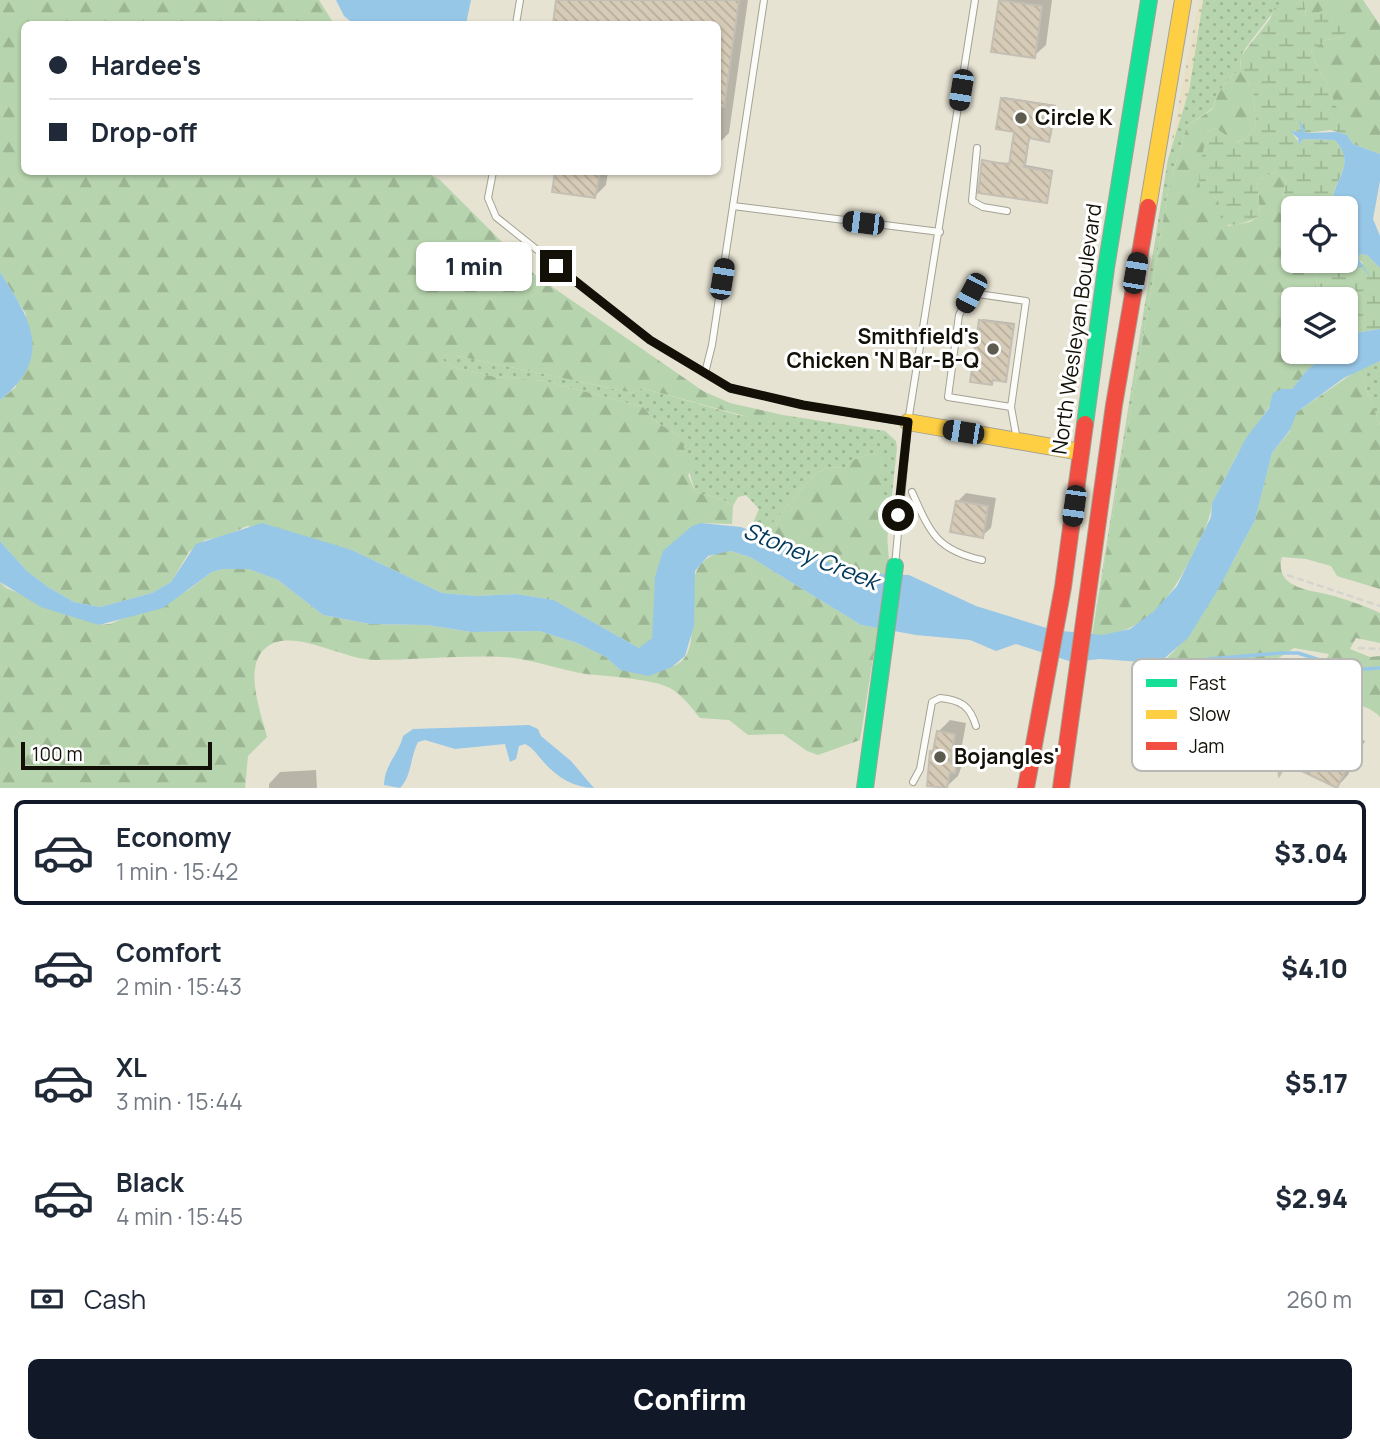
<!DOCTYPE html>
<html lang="en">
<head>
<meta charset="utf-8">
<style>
  body { margin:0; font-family:Manrope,sans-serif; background:#f6f6f7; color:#1f2937; height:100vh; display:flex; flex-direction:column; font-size:26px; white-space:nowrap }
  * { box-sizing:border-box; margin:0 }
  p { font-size:23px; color:#747a83 }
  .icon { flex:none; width:38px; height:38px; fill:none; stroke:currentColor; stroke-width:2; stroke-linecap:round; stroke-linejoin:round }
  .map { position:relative; height:788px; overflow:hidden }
  .sheet { display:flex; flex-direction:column; background:#fff; flex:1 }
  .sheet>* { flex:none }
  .top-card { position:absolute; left:21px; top:21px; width:700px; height:154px; border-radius:10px; box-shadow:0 2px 5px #0004; display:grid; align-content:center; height:154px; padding:0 28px; background:#fff }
  .controls { position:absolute; left:1281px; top:196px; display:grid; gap:14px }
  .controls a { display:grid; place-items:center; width:77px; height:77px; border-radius:10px; background:#fff; box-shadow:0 2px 5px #0004; font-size:35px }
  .scale { position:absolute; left:21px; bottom:18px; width:191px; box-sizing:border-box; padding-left:7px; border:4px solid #131107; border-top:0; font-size:19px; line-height:24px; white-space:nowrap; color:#131107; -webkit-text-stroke:5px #fff; paint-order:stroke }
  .end { position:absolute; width:32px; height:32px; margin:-16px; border:9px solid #131107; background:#fff; box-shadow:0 0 0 4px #fff }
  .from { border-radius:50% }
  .bubble { position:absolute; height:49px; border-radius:10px; background:#fff; box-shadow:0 2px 5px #0004; font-size:23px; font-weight:800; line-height:49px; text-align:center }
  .car { position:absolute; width:21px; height:42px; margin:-21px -10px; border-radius:9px; box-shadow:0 0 5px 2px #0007; background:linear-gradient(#222 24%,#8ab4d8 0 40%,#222 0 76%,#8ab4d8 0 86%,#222 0) }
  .top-card b { display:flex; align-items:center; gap:24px; height:66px; font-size:26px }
  .top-card b+b { border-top:2px solid #e0e1e3 }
  .top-card i { width:18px; height:18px; background:#1f2937 }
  ul { padding:12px 0 0; list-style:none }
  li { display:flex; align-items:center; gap:21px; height:105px; margin:0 14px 10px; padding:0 14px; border:4px solid transparent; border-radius:10px }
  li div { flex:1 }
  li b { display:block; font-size:26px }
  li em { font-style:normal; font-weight:800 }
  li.active { border-color:#111827 }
  li>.icon { width:63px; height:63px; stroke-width:1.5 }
  .pay { display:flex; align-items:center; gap:18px; height:77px; padding:0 28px; font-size:26px }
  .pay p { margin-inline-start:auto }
  .button { display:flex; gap:14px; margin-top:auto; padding:14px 28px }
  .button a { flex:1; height:80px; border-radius:10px; background:#111827; color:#fff; font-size:28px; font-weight:800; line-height:80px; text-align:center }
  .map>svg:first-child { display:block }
  .green { fill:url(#green-dots) }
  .forest { fill:url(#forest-firs) }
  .wetland { fill:url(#wetland-marsh) }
  .sand { fill:url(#sand-dots) }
  .water { fill:#97c7e7 }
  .shadow { fill:#0003 }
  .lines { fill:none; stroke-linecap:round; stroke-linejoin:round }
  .stream { stroke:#97c7e7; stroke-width:3.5 }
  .building { fill:url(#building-back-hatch); stroke:#c4bfb4; stroke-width:2 }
  .lane-casing { stroke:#a4a295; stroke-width:8 }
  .fast-casing { stroke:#a4a295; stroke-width:18 }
  .slow-casing { stroke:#a4a295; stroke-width:18 }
  .jam-casing { stroke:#a4a295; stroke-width:18 }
  .path { stroke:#d5d4cf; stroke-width:2.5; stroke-dasharray:7 3.5; stroke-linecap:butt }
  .lane { stroke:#fbfbf8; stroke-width:6 }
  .fast { stroke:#16e098; stroke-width:16 }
  .slow { stroke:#ffcf43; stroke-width:16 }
  .jam { stroke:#f24e42; stroke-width:16 }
  .route { stroke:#131107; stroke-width:9 }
  .poi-dot { fill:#5d5a4e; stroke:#fff; stroke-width:2.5 }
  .labels { text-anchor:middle; stroke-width:6; stroke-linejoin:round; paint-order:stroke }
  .poi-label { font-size:21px; font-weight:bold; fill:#131107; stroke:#fff; text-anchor:start }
  .street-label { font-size:21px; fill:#131107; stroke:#fff }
  .water-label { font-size:23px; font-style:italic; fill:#00385a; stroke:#fff }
  .key { fill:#fff; stroke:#b8b8b5; stroke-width:2 }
  .key-label { font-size:19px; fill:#131107 }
</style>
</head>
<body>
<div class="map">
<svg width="1380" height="788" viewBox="0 0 1380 788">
  <defs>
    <pattern id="green-dots" width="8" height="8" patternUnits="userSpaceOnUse" patternTransform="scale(1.75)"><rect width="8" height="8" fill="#b6d4ad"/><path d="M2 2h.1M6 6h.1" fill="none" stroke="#9cb593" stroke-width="1.8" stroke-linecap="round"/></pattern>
    <pattern id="forest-firs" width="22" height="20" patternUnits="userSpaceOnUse" patternTransform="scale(1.75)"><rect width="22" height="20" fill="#b6d4ad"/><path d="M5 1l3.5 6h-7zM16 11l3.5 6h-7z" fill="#9cb593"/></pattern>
    <pattern id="wetland-marsh" width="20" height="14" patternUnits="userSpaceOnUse" patternTransform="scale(1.75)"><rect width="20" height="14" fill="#b6d4ad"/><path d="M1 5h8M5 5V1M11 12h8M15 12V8" fill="none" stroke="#9cb593"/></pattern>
    <pattern id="sand-dots" width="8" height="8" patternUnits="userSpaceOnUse" patternTransform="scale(1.75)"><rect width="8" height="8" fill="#e8e0c5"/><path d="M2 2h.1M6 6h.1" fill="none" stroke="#c6bfa8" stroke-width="1.8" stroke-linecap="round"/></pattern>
    <pattern id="building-back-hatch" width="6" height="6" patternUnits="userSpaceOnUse" patternTransform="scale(1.75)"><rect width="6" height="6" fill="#d6cbb6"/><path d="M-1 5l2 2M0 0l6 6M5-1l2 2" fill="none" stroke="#b7ad9b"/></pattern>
  </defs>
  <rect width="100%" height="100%" fill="#e7e3d3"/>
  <g class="green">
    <path d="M1203,0h81c-4,3 -40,49 -42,54 -2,5 -2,12 -2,17l-7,3 -15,19 -5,15 -26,18 -18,60 -77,449 76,-476 21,-69z"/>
    <path d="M449,354l184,39 9,-5 96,27 42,6 3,-6 102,16 11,10 1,7 -11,102 -5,-91 -8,-6 -23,8 -5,7 -17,-1 -14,8 -52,60 -12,-5 9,-21 -13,-14 -8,2 -5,9 -11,-7 -27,-7 -16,-56 -24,-15 -12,-14 -98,-26 -50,-4 -45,-11 -11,-9z"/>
    <path d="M1380,361v64l-21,-56z"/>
  </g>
  <g class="forest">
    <path d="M0,0h319l15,24h-310v148h402l14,8 95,95 168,116 27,12 53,12 -3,6 -10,2 -128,-35 -9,5 -184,-39 -9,3 10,9 45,11 50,4 98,26 12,14 24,15 14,32 -5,7 7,17 27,7 11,7 -1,18 -31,-1 -51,119 -11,6 -85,-48 -38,-6 -38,2 -36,-3 -90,-43 -105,-24 -22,10 -20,4 -16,12 -18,30 -19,11 -52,14 -26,-5 -26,-15 -21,-16 -27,-30v-141l16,-13 10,-73 -26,-42z"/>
    <path d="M1304,0h59l17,25v129l-27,-10 -10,-14 -16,-48 -8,-11 -8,-20 15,-11 16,-3 -36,-20z"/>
    <path d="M1240,71l13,19 3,35 -11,14 -9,3 -21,-14 -7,4 -9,44 4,16 15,7 10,27 22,-4 10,-7 -3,-35 18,-8 11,8c-7,29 3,28 7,51 2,9 0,20 0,30h18l-1,5 6,9 1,24h-24v53h36l-22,18 -15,19h-11l-42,62 -27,52c-2,19 -11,34 -19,51 -20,41 -50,84 -101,81l77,-449 18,-60 26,-17 5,-16 15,-19z"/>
    <path d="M1359,369l21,56v164l-43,-13 -6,-10 -25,-7 -24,-2c-8,29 24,33 44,37 14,3 42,13 54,19v30l-24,-5 -6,11 20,8 10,-1v61c-7,-8 -26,-16 -37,-13l-44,-17h-23v-10l6,-5 25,-3 20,-11 2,-4 -35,-6 -17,11 -86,19 -15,-5 -12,-12 18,-18 19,-26 33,-57 21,-40 17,-67 18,-22 2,-11 5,-8z"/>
    <path d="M873,453l8,6 9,114c-36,10 -93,-24 -128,-38l52,-60 14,-8 17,1 5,-7z"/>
    <path d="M731,551l21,7 109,67 17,3 -18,112 -42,15 -11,-4 -24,-17 -35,1 -19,-15 -29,-2c-10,-12 -20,-27 -35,-32 -16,-7 -59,-10 -79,-12 -27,-4 -58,-16 -83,-17 -43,-2 -86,3 -128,3 -32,0 -82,-33 -108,-13 -25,18 -6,66 0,90l-19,19 -3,32h-245v-206l6,6 93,37 11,-1 77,-33 25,-19 11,-3h26l29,11 45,35 47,9 57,1 44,7 68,-1 38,12 29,14 14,13c16,-1 35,1 50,-3 50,-13 -13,-110 61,-116z"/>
  </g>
  <g class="wetland">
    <path d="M1284,0h20l2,17 23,-9 20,20 -7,9 -16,3 -15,11 8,20 8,11 20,53 -16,-5 -25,3 -6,-10 2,9 -11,-1 9,13 3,-5 32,1c25,28 -8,41 -1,68h-41v21c-10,-16 -11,-31 -7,-49l-11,-8 -18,8 3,35c-10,7 -28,13 -39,8l-3,-24c-4,-3 -11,-3 -15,-7 -10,-8 2,-49 5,-60l7,-4 22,14 8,-3 11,-14 -3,-35 -13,-19 1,-15 29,-37 5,-12z"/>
    <path d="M1346,250l10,18 7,-5 -5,-5 2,-4 7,1 13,13v61l-25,4 -9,9v-43h-29l-1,-24 -6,-9 1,-5h12l-1,3 5,-3h19z"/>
  </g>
  <path class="sand" d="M1199,0h4l-14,90 -21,69z"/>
  <g class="water">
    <path d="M336,0h135l-5,24h-112l-10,-8z"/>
    <path d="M1299,119l7,14 32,-1 9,3 6,9 27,10v27l-7,38 7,17v32l-13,-13 -7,-1 -2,4 13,20 -11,-13 -3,4 -11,-19v-42h-12c-7,-26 26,-40 1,-68l-32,-1 -4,6 -1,-7 -8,-7 11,1z"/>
    <path d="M0,272c31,48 54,85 0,128z"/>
    <path d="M1380,329v32l-36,17 -47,34 -7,18 -18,23 -17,67 -36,68 -31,50 -36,31 -10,-7 -42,-3 -28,3 -56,-18 -20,7 -26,-11 -54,-5 -55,-10 -109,-67 -21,-7 -23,5 -13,15 -1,55 -9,30 -13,11 -23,9 -29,-6 -14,-13 -29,-14 -38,-12 -68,1 -44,-7 -57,-1 -47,-9 -45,-35 -29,-11h-26l-11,3 -49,36 -64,17 -58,-18 -41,-25v-41l27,30 21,16 26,15 26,5 52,-14 19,-11 25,-38 66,-21 90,27 90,43 36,3 38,-2 38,6 85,48 13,-10 3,-61 8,-26 29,-25 9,-3 40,4 115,46 53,2 67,31 77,24 49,5 28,-6 23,-17 24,-26 34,-69 1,-14 34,-65 23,-30 4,-15 8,-4h11l15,-19 22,-18h17v-10l9,-9z"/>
    <path d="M529,725l9,4 3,7 30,25 23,27c-21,0 -39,-12 -53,-29 -6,-7 -8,-11 -16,-15l-6,2 -3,13 -6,3 -5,-18 -50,5 -30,-9 -7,2c-8,15 -6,34 -18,46l-16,-3c1,-22 14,-29 19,-49l10,-7z"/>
  </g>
  <g class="shadow">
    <path d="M558,0h190l-19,133 -11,11v-120h-163z"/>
    <path d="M1001,0h51l-6,45 -12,11 -41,-5z"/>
    <path d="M1004,97l52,8 -5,33 -21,-1 -4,28 27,5 -7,31 -63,-40 28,2 5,-32 -14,-32z"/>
    <path d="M557,172h51l-2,13 -12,12 -40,-7z"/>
    <path d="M983,319l32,4 -10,57 -11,-2 -3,5 -10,-62z"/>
    <path d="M966,493l30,5 -5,30 -9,8 -25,-34z"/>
    <path d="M1300,717l9,5 5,-5 51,24 -17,34 -11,12 -47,-24 -9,9 5,-31 -3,-2z"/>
    <path d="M950,720l16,3 -5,28 6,1 -9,24 -12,11 -15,-35 4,-4 3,-16z"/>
    <path d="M316,770l1,18h-48v-4l11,-12z"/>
  </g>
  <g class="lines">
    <path class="stream" d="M1156,663l8,9 13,4 31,-17 73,-6h17l53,17 29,-2"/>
  </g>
  <g class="building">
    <path d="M556,0h183l-15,107h-6v-83h-165z"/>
    <path d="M999,0l43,6 -7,52 -44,-6z"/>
    <path d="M1001,98l54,8 -6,36 -20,-4 -5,29 28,5 -5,31 -69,-10 4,-33 27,5 5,-33 -18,-3z"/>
    <path d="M555,172h45l-5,26 -43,-6z"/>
    <path d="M979,320l35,5 -8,57 -13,-2 -1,5 -22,-3z"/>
    <path d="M956,501l32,5 -5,32 -33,-6z"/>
    <path d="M1287,728l10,6 4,-6 53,25 -17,35 -50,-24 -8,12 -2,-15z"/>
    <path d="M937,731l18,3 -5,28 6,1 -1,10 -5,-1 -3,16 -20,-2 3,-35h3z"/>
  </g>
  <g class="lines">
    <defs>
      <g id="lane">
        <path d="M516,24l4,-24"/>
        <path d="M977,148l-5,53 11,6 24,4"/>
        <path d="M493,172l-5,26 8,19 154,123 80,48 73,17 103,17"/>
        <path d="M733,206l207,26"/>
        <path d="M705,373l7,-28 52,-345"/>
        <path d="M1011,407l-63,-10 11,-82 12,-22 55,8 -15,106 6,33"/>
        <path d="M912,492c18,40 24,58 70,68"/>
        <path d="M895,566l13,-144 67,-422"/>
        <path d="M913,782l7,-13 12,-67 8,-4c21,2 30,8 36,28"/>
      </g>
      <g id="fast">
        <path d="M1085,424l21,-156 43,-268"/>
        <path d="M865,788l30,-222"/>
      </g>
      <g id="slow">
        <path d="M1148,207l35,-207"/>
        <path d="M908,422l173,30"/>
      </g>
      <g id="jam">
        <path d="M1026,788l37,-201 22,-163"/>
        <path d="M1061,788l53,-383 34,-198"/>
      </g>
    </defs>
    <use href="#lane" class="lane-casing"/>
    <use href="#fast" class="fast-casing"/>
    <use href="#slow" class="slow-casing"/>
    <use href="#jam" class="jam-casing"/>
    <g class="path">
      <path d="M1287,575l93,31"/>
      <path d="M1358,648l22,1"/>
    </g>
    <use href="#lane" class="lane"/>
    <use href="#fast" class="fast"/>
    <use href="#slow" class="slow"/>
    <use href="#jam" class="jam"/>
  </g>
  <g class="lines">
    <path class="route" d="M556,266l94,74 80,48 73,17 105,17 -10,93"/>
  </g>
  <g class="poi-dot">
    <circle cx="1021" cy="118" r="7"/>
    <circle cx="993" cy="349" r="7"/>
    <circle cx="940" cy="757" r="7"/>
  </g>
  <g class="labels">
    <g class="poi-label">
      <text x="1035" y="125">Circle K</text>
      <text x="979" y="344" text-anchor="end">Smithfield's<tspan x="979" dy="24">Chicken 'N Bar-B-Q</tspan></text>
      <text x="954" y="764">Bojangles'</text>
    </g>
    <g class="street-label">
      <text transform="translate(1077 329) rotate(-82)" y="7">North Wesleyan Boulevard</text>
    </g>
    <g class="water-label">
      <text transform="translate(811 556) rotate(22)" y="8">Stoney Creek</text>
    </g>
  </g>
  <rect x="1132" y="659" width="230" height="112" rx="10" class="key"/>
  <rect x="1146" y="679" width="31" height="8" fill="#16e098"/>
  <rect x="1146" y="710" width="31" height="9" fill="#ffcf43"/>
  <rect x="1146" y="742" width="31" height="8" fill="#f24e42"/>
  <g class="key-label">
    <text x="1189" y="690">Fast</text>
    <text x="1189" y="721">Slow</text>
    <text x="1189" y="753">Jam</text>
  </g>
</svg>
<div class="controls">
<a><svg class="icon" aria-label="locate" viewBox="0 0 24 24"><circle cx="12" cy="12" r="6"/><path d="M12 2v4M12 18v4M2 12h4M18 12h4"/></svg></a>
<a><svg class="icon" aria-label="layers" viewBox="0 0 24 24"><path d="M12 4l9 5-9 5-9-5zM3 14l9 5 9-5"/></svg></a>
</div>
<div class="scale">100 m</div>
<i class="end from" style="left:898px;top:515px"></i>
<i class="end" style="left:556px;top:266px"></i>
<div class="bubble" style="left:416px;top:242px;width:116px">1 min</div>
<i class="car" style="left:961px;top:90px;rotate:189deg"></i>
<i class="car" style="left:863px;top:223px;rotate:277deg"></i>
<i class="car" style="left:1135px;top:273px;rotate:10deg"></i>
<i class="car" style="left:722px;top:279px;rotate:9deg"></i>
<i class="car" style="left:971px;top:293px;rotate:208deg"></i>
<i class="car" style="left:963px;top:432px;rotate:279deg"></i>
<i class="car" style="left:1074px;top:506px;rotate:188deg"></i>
<div class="top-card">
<b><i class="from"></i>Hardee's</b>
<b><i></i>Drop-off</b>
</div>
</div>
<section class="sheet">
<ul>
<li class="active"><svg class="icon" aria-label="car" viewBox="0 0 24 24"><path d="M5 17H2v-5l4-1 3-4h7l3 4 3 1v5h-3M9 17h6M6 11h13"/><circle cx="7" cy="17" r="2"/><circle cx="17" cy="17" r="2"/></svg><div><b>Economy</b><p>1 min · 15:42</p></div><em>$3.04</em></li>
<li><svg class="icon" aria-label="car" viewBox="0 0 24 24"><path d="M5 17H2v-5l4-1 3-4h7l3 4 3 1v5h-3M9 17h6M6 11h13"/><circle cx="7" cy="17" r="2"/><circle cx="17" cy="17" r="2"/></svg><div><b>Comfort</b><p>2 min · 15:43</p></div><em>$4.10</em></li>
<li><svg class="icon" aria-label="car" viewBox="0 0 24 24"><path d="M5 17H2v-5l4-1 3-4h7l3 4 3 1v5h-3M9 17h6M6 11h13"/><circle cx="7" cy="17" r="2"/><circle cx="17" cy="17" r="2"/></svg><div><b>XL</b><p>3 min · 15:44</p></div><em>$5.17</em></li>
<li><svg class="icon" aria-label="car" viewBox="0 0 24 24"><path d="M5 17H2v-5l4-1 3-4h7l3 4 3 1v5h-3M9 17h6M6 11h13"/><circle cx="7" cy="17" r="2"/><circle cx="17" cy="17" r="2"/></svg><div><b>Black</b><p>4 min · 15:45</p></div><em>$2.94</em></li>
</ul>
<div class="pay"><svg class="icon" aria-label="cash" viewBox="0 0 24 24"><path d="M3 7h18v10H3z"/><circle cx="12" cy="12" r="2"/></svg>Cash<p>260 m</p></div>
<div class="button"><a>Confirm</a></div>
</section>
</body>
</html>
